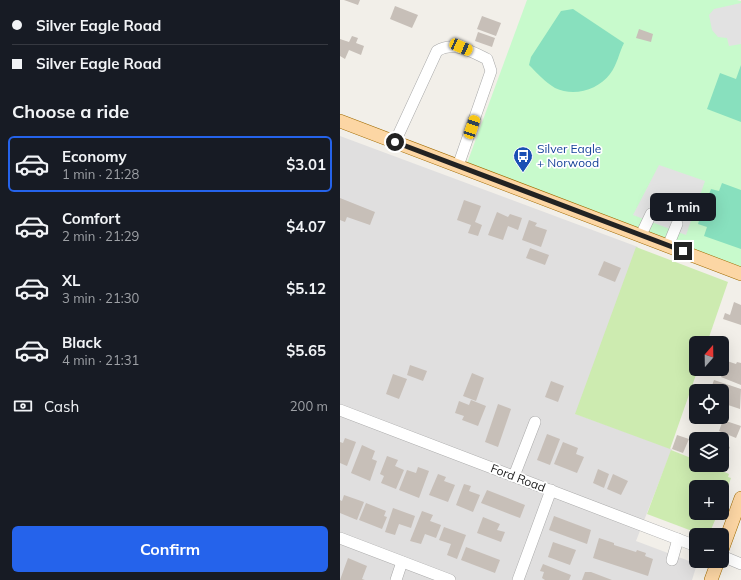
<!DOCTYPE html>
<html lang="en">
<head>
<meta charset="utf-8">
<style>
  body { margin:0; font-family:Mulish,sans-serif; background:#242831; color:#f1f3f6; height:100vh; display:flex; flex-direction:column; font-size:15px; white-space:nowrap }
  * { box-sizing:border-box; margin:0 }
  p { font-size:13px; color:#9ea1a6 }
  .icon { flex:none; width:22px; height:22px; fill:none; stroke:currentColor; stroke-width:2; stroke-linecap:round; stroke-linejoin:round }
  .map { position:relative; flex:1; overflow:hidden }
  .sheet { display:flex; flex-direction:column; background:#171b24; width:340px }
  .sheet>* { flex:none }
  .top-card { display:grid; align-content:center; height:88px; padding:0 12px; background:#171b24 }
  .needle { width:26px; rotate:20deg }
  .fabs { position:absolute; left:349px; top:336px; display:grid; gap:8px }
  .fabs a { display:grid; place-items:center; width:40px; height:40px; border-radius:6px; background:#171b24; box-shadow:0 4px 16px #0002; font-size:20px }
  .end { position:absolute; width:18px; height:18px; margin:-9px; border:5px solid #222; background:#fff; box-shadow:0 0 0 2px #fff }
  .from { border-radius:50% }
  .bubble { position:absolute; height:28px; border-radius:6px; background:#171b24; box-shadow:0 4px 16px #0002; font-size:13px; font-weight:700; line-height:28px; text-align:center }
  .car { position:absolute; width:12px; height:24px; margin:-12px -6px; border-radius:5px; box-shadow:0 0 3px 1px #0007; background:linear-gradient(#f5c518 24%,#345 0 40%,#f5c518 0 76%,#345 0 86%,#f5c518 0) }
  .top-card b { display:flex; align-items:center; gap:14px; height:38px; font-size:15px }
  .top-card b+b { border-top:1px solid #363941 }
  .top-card i { width:10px; height:10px; background:#f1f3f6 }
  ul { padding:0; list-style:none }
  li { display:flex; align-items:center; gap:12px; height:56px; margin:0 8px 6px; padding:0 4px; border:2px solid transparent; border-radius:6px }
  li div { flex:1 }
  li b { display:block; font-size:15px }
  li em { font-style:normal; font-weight:700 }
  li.current { border-color:#2563eb }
  li>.icon { width:36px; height:36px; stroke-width:1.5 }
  h2 { padding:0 12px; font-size:18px; line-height:48px }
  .pay { display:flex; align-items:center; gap:10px; height:44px; padding:0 12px; font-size:15px }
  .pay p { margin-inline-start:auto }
  .button { display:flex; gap:8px; margin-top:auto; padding:8px 12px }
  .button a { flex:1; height:46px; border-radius:6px; background:#2563eb; color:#fff; font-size:16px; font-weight:700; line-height:46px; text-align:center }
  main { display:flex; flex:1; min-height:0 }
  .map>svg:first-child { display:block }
  .residential { fill:#e0dfdf }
  .grass { fill:#cdebb0 }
  .park { fill:#c8facc }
  .pitch { fill:#88e0be }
  .parking { fill:#e2e2e2 }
  .building { fill:#c7bfb8 }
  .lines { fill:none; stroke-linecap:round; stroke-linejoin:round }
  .minor-casing { stroke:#a9a9a9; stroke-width:12 }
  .major-casing { stroke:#a06b00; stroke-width:14 }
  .minor { stroke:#fff; stroke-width:11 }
  .major { stroke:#fcd6a4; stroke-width:13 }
  .route { stroke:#222; stroke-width:5 }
  .labels { text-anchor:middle; stroke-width:3.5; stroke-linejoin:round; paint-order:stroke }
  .transit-label { font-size:12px; fill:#164399; stroke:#fff; text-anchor:start }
  .street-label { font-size:12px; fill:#222; stroke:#fff }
</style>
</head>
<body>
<main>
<section class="sheet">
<div class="top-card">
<b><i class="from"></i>Silver Eagle Road</b>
<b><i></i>Silver Eagle Road</b>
</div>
<h2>Choose a ride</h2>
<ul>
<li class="current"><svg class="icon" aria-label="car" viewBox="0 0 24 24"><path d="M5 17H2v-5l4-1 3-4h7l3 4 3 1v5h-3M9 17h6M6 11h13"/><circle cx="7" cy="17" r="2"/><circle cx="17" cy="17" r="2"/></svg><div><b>Economy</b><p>1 min · 21:28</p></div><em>$3.01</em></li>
<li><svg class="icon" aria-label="car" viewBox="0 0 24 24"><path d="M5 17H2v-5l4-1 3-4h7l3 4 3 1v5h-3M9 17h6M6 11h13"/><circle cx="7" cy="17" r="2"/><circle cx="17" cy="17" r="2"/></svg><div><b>Comfort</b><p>2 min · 21:29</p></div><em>$4.07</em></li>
<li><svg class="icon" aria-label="car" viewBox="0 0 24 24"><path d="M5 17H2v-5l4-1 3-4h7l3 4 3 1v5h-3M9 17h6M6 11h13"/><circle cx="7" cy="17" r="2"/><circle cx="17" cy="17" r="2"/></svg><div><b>XL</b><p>3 min · 21:30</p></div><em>$5.12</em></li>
<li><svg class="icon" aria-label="car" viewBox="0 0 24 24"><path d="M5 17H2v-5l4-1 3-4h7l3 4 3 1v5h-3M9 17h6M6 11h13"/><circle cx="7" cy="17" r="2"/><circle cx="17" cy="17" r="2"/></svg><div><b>Black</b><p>4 min · 21:31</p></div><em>$5.65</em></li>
</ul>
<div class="pay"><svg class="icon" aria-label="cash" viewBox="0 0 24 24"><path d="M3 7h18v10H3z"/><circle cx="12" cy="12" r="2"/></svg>Cash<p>200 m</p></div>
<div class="button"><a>Confirm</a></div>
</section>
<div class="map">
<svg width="401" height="580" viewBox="0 0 401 580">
  <rect width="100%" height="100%" fill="#f2efe9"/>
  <path class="residential" d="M0,136l298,111 -62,167 96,35 -36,92 61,23 -5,16h-352z"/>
  <g class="grass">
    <path d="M296,247l92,35 -21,61h-11v26h2l-28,80 -95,-35z"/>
    <path d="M331,450l25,10v5h12l21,9 -1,3 3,1 -9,25v-16h-26v26h22l-8,19 -10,2 -53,-20z"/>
  </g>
  <path class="park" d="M187,0h210l4,1v267l-275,-102z"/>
  <g class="pitch">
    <path d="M233,9l51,34c-5,10 -7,22 -14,31 -12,16 -36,23 -55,14 -10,-6 -18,-15 -26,-23l2,-8 30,-46z"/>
    <path d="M401,65v57l-34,-13 13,-36 16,6z"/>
    <path d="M382,183l19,7v59l-37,-13 3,-9 -9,-3 4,-13 10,4 3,-9 -9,-4 5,-13 8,2z"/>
  </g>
  <g class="parking">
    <path d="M401,3v41l-12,2 -2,-8 -9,-1 -6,-7 -3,-15 5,-6z"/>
    <path d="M319,165l46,16 -19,54 -53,-20z"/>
  </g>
  <g class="building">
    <path d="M4,0h16l-2,5z"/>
    <path d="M55,6l23,9 -6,13 -22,-9z"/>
    <path d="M142,16l19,7 -5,13 -19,-7z"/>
    <path d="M299,29l14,5 -2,8 -15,-4z"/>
    <path d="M138,32l17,6 -3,9 -17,-6z"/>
    <path d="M12,36l6,2 -2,5 8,3 -3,9 -12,-5 -4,9 -5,-3v-17l9,3z"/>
    <path d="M0,198l35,14 -5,13 -23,-8 -2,5 -5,-2z"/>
    <path d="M124,200l17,6 -6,16 7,3 -4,11 -10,-3 3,-8 -14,-5z"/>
    <path d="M157,212l11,5 2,-3 12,4 -4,12 -10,-4 -5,14 -15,-5z"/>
    <path d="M189,220l8,3 -2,3 12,4 -6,17 -19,-7z"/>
    <path d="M190,248l19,7 -4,10 -19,-7z"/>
    <path d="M264,261l17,7 -6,14 -17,-7z"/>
    <path d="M394,302l7,3v20l-18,-6 2,-6 5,2z"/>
    <path d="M387,361l9,3 1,-2 4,1v22l-20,-8z"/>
    <path d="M70,365l17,6 -4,10 -16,-6z"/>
    <path d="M132,373l12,5 -8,23 -13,-5z"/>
    <path d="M53,374l14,5 -8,20 -13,-5z"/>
    <path d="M374,380l27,9 -1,20 -18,-6v-12h-12z"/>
    <path d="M211,381l13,5 -6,16 -13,-5z"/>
    <path d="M131,400l15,6 -8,20 -16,-6 2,-4 -9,-3 4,-12 10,4z"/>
    <path d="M158,404l13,5 -13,38 -13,-5z"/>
    <path d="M383,420l18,6 -5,12 -17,-7z"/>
    <path d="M207,434l13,5 -10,26 -13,-5z"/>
    <path d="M337,435l12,4 -6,14 -11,-4z"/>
    <path d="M5,438l11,4 -9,24 -7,-3v-21l3,1z"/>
    <path d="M223,442l15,6 -2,6 8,3 -7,16 -23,-9z"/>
    <path d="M382,444l8,3 -8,21 -5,-3h5z"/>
    <path d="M22,445l13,6 -3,8 5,2 -7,20 -19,-8z"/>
    <path d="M47,456l11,4 -3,6 9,4 -8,19 -15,-6 3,-7 -4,-2z"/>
    <path d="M78,467l11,4 -10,27 -20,-8 8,-20 9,3z"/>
    <path d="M258,469l11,5 -5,14 -11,-5z"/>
    <path d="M98,474l8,3 -2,4 11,4 -7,17 -19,-7z"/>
    <path d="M273,474l15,7 -7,14 -14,-6z"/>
    <path d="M124,484l7,2 -2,5 11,4 -7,17 -17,-7z"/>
    <path d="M147,490l38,15 -5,13 -39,-15z"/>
    <path d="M4,495l20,7 -7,18 -17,-7v-13l2,1z"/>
    <path d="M26,503l20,8 -2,5 3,1 -5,12 -23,-9z"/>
    <path d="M53,508l22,8 -4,12 -12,-4 -4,11 -10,-3z"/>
    <path d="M82,511l11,4 -3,6 11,4 -5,13 -11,-4 -4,10 -11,-3z"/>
    <path d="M214,516l37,14 -4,14 -38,-14z"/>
    <path d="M143,517l17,7 -3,6 8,2 -4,10 -24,-9z"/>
    <path d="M104,527l22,8 -9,24 -10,-4 4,-11 -12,-4z"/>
    <path d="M259,538l15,5v2l22,7 1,-2 9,3 -1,3 8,3 -5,17 -55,-18z"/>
    <path d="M213,542l23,8 -6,15 -22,-8z"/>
    <path d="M126,547l34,13 -5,13 -34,-13z"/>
    <path d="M8,558l19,8 -5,13 3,1h-25z"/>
    <path d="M203,564l28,11 -2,5h-24l-3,-2 2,-6 -4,-1z"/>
    <path d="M245,572h6l21,8h-30z"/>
  </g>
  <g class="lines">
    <defs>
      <g id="minor">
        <path d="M55,142l42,-91c17,-10 34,0 50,8l4,12 -33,95"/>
        <path d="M301,235l10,-21"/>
        <path d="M328,246l9,-22"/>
        <path d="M0,410l356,136"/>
        <path d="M174,476l21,-54"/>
        <path d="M0,538l110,42"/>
        <path d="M382,556l19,8"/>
        <path d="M332,560l6,-21"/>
        <path d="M56,580l6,-18"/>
        <path d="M178,580l33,-90"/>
      </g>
      <g id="major">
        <path d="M0,121l401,153"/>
        <path d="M382,550l19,-52"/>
        <path d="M371,580l7,-19"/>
      </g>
    </defs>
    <use href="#minor" class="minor-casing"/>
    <use href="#major" class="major-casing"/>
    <use href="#minor" class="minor"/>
    <use href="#major" class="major"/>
  </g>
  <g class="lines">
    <path class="route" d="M55,142l288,109"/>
  </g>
  <defs>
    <symbol id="bus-pin" viewBox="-11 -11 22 30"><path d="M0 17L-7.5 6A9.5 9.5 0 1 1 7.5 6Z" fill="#1a4fb4" stroke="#fff"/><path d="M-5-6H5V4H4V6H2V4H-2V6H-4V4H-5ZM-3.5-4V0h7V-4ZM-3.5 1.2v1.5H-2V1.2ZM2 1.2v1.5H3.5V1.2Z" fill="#fff"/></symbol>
  </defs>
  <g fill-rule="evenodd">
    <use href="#bus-pin" x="172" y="145" width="22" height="30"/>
  </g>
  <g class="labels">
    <g class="transit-label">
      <text x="197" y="153">Silver Eagle<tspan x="197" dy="14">+ Norwood</tspan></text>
    </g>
    <g class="street-label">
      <text transform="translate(178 478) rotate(21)" y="4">Ford Road</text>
    </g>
  </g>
</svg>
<div class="fabs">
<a><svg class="needle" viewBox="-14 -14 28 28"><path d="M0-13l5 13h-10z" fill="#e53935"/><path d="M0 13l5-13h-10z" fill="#9ea1a6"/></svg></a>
<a><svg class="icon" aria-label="locate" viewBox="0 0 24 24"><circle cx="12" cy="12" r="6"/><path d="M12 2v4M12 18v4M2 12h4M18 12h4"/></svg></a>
<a><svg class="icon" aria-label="layers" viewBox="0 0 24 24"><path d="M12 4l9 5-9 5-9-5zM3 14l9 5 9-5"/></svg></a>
<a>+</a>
<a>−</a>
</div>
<i class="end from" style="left:55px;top:142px"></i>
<i class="end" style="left:343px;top:251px"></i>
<div class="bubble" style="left:310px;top:193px;width:66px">1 min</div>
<i class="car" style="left:121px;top:47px;rotate:114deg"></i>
<i class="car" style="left:132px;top:127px;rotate:19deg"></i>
</div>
</main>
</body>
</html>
